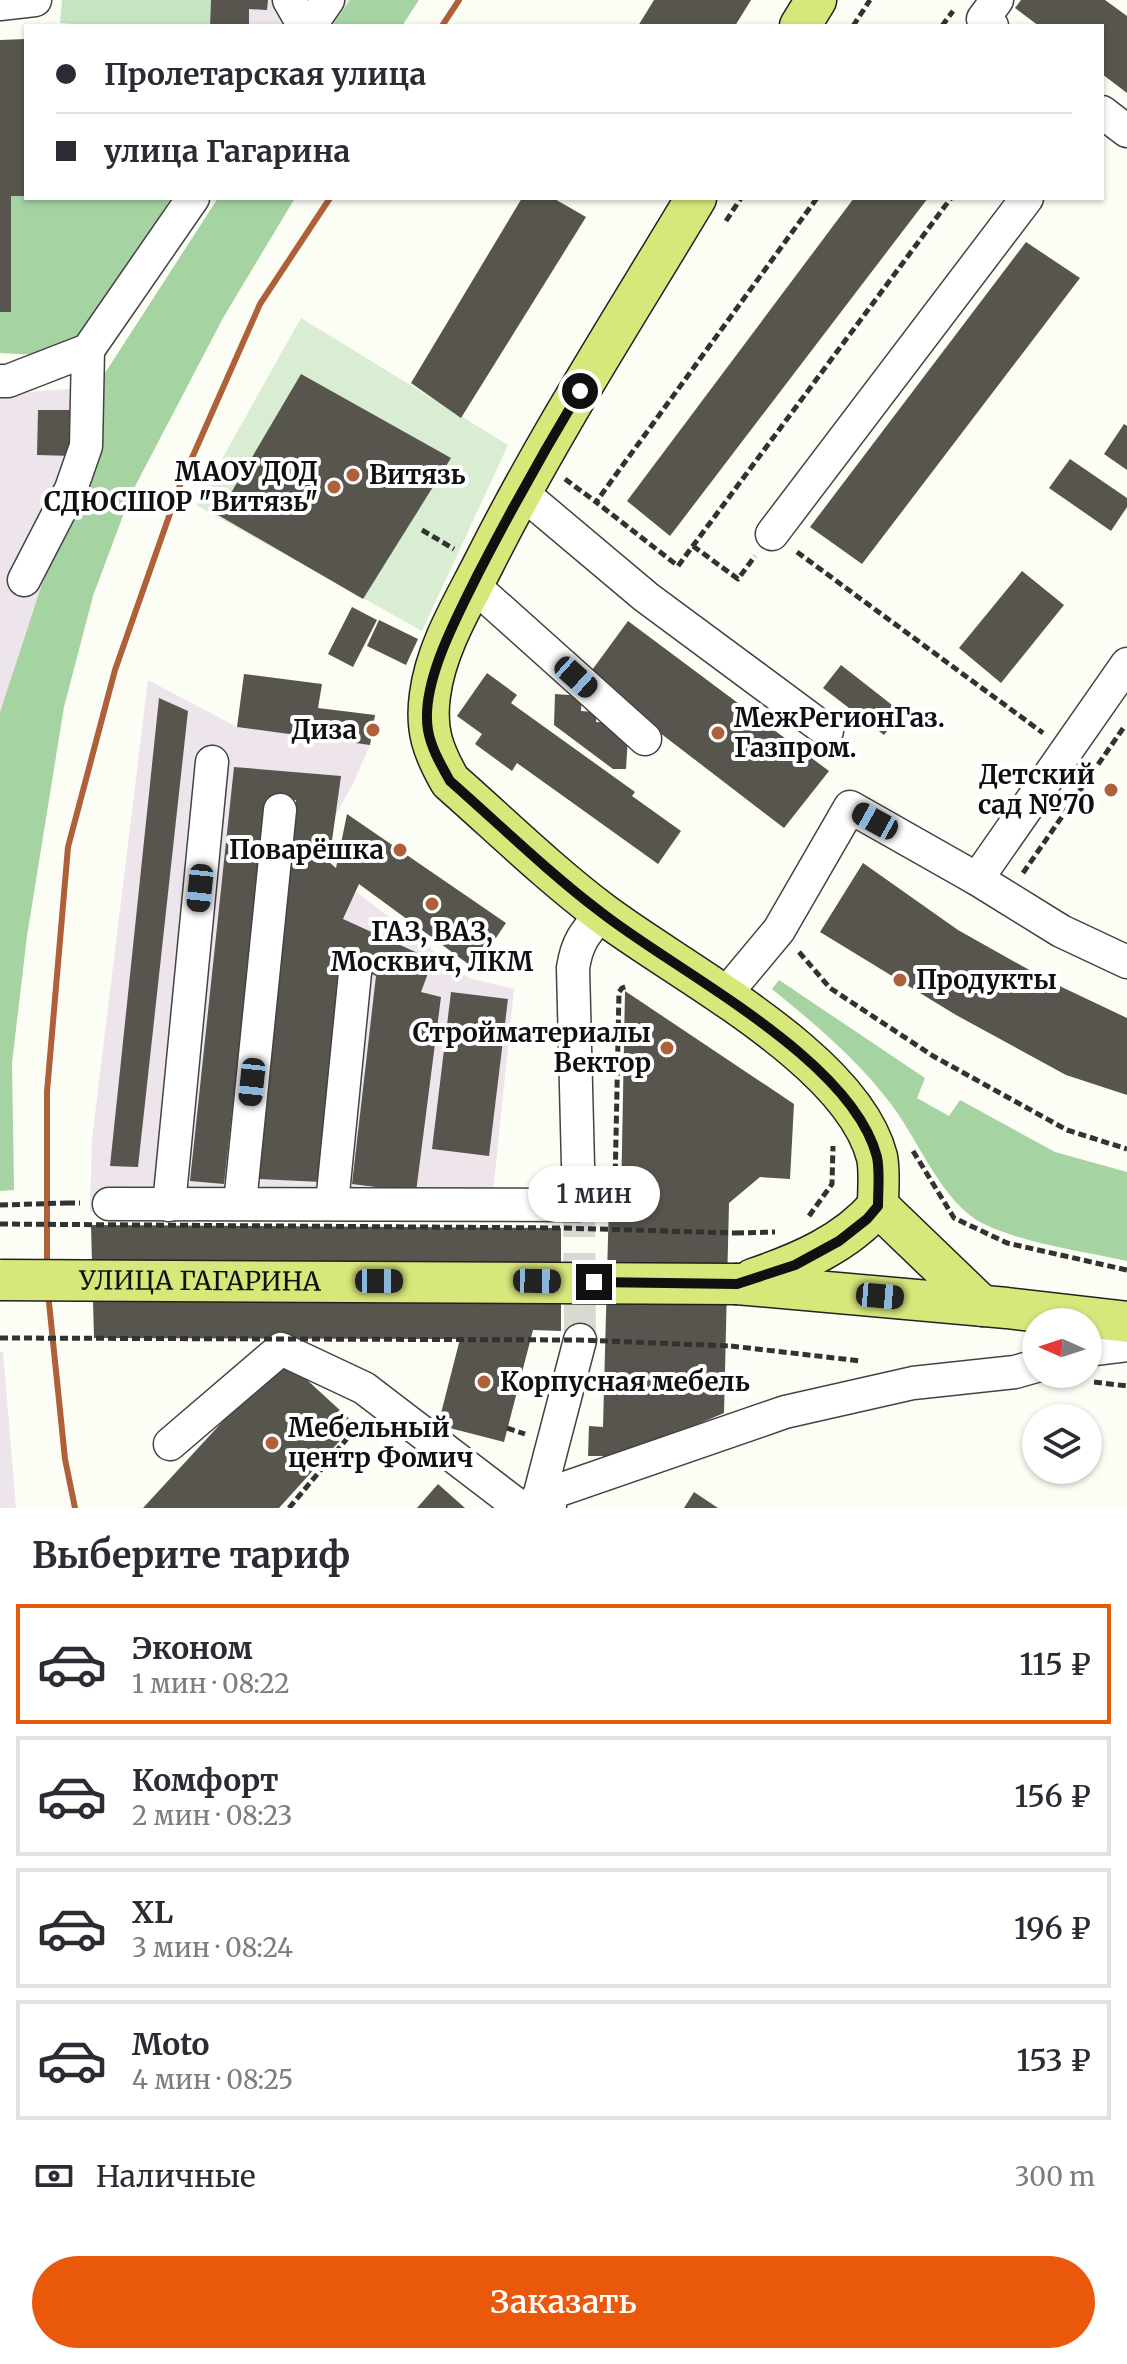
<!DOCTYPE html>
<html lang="ru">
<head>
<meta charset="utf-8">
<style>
  body { margin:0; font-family:Merriweather,serif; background:#f2f2f3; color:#2b2b33; height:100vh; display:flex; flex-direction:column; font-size:30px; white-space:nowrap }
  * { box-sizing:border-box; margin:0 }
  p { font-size:26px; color:#7c7c81 }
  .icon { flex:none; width:44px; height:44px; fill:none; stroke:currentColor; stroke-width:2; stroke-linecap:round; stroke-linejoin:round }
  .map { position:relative; height:1508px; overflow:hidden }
  .drawer { display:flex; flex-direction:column; background:#fff; flex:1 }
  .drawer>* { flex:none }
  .top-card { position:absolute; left:24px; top:24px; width:1080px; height:176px; border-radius:0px; box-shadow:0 2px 6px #0004; display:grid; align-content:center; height:176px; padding:0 32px; background:#fff }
  .needle { width:52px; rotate:273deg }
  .tools { position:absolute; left:1022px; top:1308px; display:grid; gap:16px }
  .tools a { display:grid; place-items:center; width:80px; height:80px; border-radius:50%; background:#fff; box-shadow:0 2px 6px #0004; font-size:40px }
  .end { position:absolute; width:36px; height:36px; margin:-18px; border:10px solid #101010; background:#fff; box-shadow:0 0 0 4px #fff }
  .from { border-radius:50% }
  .bubble { position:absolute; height:56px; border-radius:28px; background:#fff; box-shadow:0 2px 6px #0004; font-size:26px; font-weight:600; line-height:56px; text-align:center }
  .car { position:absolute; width:24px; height:48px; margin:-24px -12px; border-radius:10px; box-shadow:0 0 6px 2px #0007; background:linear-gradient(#222 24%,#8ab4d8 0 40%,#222 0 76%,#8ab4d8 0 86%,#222 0) }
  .top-card b { display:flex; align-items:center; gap:28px; height:76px; font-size:30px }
  .top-card b+b { border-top:2px solid #e1e1e2 }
  .top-card i { width:20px; height:20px; background:#2b2b33 }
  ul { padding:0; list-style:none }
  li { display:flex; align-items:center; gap:24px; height:120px; margin:0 16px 12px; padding:0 16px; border:4px solid #e1e1e2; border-radius:0px }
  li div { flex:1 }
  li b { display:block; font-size:30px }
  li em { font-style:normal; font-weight:600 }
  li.active { border-color:#ea580c }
  li>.icon { width:72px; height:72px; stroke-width:1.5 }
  h2 { padding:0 32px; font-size:36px; line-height:96px }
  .pay { display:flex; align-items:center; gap:20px; height:88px; padding:0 32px; font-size:30px }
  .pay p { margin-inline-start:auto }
  .action { display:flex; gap:16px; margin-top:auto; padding:16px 32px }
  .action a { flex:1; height:92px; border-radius:48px; background:#ea580c; color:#fff; font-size:32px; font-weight:600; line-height:92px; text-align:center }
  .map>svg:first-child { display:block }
  .industrial { fill:#ede5eb }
  .green { fill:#c5e4c1 }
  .forest { fill:#a5d3a2 }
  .pitch { fill:#d8edd1 }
  .building { fill:#57554d }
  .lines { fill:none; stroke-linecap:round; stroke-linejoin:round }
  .minor-tunnel { stroke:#d9d9d2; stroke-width:32; stroke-dasharray:32 16; stroke-linecap:butt }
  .minor-casing { stroke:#434343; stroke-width:35 }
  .major-casing { stroke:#212121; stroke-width:43 }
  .path { stroke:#323232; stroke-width:5; stroke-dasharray:8 4; stroke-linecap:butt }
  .minor { stroke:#fff; stroke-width:32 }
  .major { stroke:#d7e77a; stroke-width:40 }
  .rail { stroke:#ae6139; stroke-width:6 }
  .major-bridge-casing { stroke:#212121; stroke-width:43; stroke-linecap:butt }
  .path-bridge { stroke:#323232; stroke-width:5; stroke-dasharray:8 4; stroke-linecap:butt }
  .major-bridge { stroke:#d7e77a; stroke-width:40 }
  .route { stroke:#101010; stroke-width:10 }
  .poi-dot { fill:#ae6139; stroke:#fff; stroke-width:3 }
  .labels { text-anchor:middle; stroke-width:8; stroke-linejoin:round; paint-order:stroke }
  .poi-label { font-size:26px; font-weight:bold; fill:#101010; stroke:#fff; text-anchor:end }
  .street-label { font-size:26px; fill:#101010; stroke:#fff }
</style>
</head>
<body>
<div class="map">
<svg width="1127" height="1508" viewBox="0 0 1127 1508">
  <rect width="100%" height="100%" fill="#fcfdf4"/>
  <g class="industrial">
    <path d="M211,0h139l-18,26h-122z"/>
    <path d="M96,387l-8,95 -46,102 -42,128v-318z"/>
    <path d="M148,680l89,47 133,18 -17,39 -41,74 157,120 45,11 -21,203 -403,20 2,-73z"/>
    <path d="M0,1352h3l13,156h-16z"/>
  </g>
  <path class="green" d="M62,0h149l-1,26h-105l-45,-3z"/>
  <g class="forest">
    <path d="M350,0h69l-17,26h-70z"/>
    <path d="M11,196h15v2h145l-85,135 -46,22 -40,-2v-41l11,-1z"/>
    <path d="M218,198h77l-72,120 -92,176 -38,102 -29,111 -37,229 -15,127 2,127 -14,1v-479l42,-128 46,-102 8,-95z"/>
    <path d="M779,980l146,98 -8,20 32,18 11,-16 95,52 72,20v89c-45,-10 -101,-17 -143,-37 -41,-19 -66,-85 -93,-120 -34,-45 -76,-80 -119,-115z"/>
  </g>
  <path class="pitch" d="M301,318l207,127 -86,186 -226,-126z"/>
  <g class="building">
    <path d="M211,0h57l-1,10 -18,-1v17h-39z"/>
    <path d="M654,0h97l-16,26h-97z"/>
    <path d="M1021,0h84l22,16v77l-25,-19v-48h-63l-24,-18z"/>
    <path d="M26,39v157h-15v116h-11v-272z"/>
    <path d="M522,198h31l33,19 -125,201 -50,-35z"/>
    <path d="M854,198h74l-258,338 -43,-35z"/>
    <path d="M1026,242l54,36 -218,286 -52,-37z"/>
    <path d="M301,374l150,84 -88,141 -145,-84z"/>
    <path d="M38,410h36l-1,46 -36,-1z"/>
    <path d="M1124,424l3,2v44l-23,-16z"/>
    <path d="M1070,459l57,39v9l-16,24 -62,-43z"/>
    <path d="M1022,571l42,34 -63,78 -42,-35z"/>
    <path d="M352,607l25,13 -24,47 -25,-13z"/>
    <path d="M379,620l39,19 -12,26 -39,-19z"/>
    <path d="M628,621l201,150 -45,57 -197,-151z"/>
    <path d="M841,665l60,47 -17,23 -61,-47z"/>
    <path d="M487,673l30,22 -6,8 124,89 -3,4 49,35 -23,33 -141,-101 -5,8 -37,-27 7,-10 -25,-18z"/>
    <path d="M244,674l78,10 -4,24 57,7 -5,30 -133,-18z"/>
    <path d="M555,694l27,2 -1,15 16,1 -1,10 20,1 -1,12 13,1 -2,33h-13l-59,-44z"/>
    <path d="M159,698l29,13 -50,456 -28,-1z"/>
    <path d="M234,767l107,9 -12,86 7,6 11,-54 159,109 -31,46 -116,-85 -16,35 90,41 -12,32 20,5 -25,195 -64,-8 24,-208 -36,-17 -19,223 -62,-3 37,-379 -29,-2 -43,386 -34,-3z"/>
    <path d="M863,863l95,67 91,51 78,37v77l-61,-20 -110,-60 -136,-83z"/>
    <path d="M625,991l169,113 -4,75 -30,-2 -31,26 -5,210 -122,52 1,-9h-15l1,-30 14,1 6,-227h12z"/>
    <path d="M451,992l57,7 -19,157 -57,-7z"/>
    <path d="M91,1225l470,3v103l-28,-1 -29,112 -66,-17 22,-86 -366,-1z"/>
    <path d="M282,1357l73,67 -76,84h-136z"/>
    <path d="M438,1484l27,24h-48z"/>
    <path d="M694,1492l24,16h-34z"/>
  </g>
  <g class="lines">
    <path class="minor-tunnel" d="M579,1205l1,135"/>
    <defs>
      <g id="minor">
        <path d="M289,0l15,26"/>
        <path d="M0,4l35,-4"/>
        <path d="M310,26l18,-26"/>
        <path d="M992,26l-9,-7 14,-19"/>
        <path d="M1102,112l25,19"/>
        <path d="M0,381h8l80,-31 105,-152"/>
        <path d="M520,491l126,106 181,134"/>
        <path d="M772,534l255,-336"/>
        <path d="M24,580l47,-91 15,-43 2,-96"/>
        <path d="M473,585l172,154"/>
        <path d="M977,879l150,-215"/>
        <path d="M724,996l55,-66 71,-123 127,72 84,52 66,31"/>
        <path d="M240,1203l40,-393"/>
        <path d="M332,1203l23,-230"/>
        <path d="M109,1204l470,1 -6,-237c4,-26 12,-35 29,-55"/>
        <path d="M169,1205l43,-443"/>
        <path d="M1088,1350l39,-5"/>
        <path d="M170,1444l111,-95 83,39 157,120"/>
        <path d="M550,1507l-11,-10 41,-157"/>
        <path d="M527,1508l12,-11 246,-85 128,-29 102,-11 21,-6"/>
      </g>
      <g id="major">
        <path d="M800,26l16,-26"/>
        <path d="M696,198c-72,120 -148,238 -211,363 -21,42 -49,86 -55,134 -5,35 3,56 20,86 50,44 99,92 152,132 78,59 250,146 275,244 3,14 1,33 1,49"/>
        <path d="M878,1206l104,100"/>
        <path d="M753,1279c47,-16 92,-35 125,-73"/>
        <path d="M737,1284l270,24 120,14"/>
      </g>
    </defs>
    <use href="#minor" class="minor-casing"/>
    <use href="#major" class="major-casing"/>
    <g class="path">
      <path d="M853,26l17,-26"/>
      <path d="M942,26l11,-15"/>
      <path d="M817,198l-221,304 82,64 273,-368"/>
      <path d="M726,221l15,-23"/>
      <path d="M565,479l31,23"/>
      <path d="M422,530l32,19"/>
      <path d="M693,546l45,33 17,-23"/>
      <path d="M797,552l246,181"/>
      <path d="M1023,873l101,-146"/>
      <path d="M799,952l31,36 103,68 134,74 60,19"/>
      <path d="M913,1151l41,67 53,25 120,27"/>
      <path d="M608,1193l7,-8 4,-193 3,-4 6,-2"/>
      <path d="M67,1203h13"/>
      <path d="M809,1216l23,-32 1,-38"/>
      <path d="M736,1233l39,-1"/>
      <path d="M731,1346l130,15"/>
      <path d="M1094,1382l33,4"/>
      <path d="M507,1428l18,6"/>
      <path d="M289,1508l71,-85"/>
    </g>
    <use href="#minor" class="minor"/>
    <use href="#major" class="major"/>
    <g class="rail">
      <path d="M442,26l17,-26"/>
      <path d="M75,1508l-10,-49 -18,-176v-191l21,-245 47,-177 65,-185 80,-181 70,-106"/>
    </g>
    <defs>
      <g id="major-bridge">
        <path id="s1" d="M0,1280l737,4"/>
      </g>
    </defs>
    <use href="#major-bridge" class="major-bridge-casing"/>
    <g class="path-bridge">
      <path d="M0,1205l67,-2"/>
      <path d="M0,1224l561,4 175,5"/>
      <path d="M0,1338l580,2 151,6"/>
    </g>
    <use href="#major-bridge" class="major-bridge"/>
  </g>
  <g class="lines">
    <path class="route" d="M580,391c-36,60 -70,121 -102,183 -20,41 -58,109 -50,156 3,18 13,35 22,51 50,44 99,92 152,132 77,60 250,146 275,244 3,15 1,33 1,49l-11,13 -28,22 -44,24 -58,19 -143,-2"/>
  </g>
  <g class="poi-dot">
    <circle cx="353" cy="475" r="8"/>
    <circle cx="334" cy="487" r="8"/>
    <circle cx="373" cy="730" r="8"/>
    <circle cx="718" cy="733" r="8"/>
    <circle cx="1111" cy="790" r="8"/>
    <circle cx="400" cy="850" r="8"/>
    <circle cx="432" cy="904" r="8"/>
    <circle cx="900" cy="980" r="8"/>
    <circle cx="667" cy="1048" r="8"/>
    <circle cx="484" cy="1382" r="8"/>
    <circle cx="272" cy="1443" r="8"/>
  </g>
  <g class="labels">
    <g class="poi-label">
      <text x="318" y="481">МАОУ ДОД<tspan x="318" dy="30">СДЮСШОР "Витязь"</tspan></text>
      <text x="369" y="484" text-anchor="start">Витязь</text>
      <text x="734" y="727" text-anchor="start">МежРегионГаз.<tspan x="734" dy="30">Газпром.</tspan></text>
      <text x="357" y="739">Диза</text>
      <text x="1095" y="784">Детский<tspan x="1095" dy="30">сад №70</tspan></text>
      <text x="384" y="859">Поварёшка</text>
      <text x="432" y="941" text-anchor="middle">ГАЗ, ВАЗ,<tspan x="432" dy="30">Москвич, ЛКМ</tspan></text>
      <text x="916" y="989" text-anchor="start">Продукты</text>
      <text x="651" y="1042">Стройматериалы<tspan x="651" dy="30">Вектор</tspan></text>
      <text x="500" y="1391" text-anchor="start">Корпусная мебель</text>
      <text x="288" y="1437" text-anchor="start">Мебельный<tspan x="288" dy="30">центр Фомич</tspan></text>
    </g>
    <g class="street-label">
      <text dy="9" stroke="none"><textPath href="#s1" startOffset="200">УЛИЦА ГАГАРИНА</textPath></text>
    </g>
  </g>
</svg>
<div class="tools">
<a><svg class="needle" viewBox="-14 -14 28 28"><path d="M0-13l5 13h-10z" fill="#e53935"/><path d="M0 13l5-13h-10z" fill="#7c7c81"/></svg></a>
<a><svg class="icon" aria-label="layers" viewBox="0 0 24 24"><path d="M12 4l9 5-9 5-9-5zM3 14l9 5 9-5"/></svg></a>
</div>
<i class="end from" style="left:580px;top:391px"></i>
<i class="end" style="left:594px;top:1282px"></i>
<div class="bubble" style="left:528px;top:1166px;width:132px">1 мин</div>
<i class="car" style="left:576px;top:677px;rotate:132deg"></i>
<i class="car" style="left:875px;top:821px;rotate:299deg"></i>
<i class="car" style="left:200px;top:888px;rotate:186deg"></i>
<i class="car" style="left:252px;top:1082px;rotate:186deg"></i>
<i class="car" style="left:379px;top:1281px;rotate:90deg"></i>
<i class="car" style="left:537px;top:1281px;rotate:91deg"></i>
<i class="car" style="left:880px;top:1296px;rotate:95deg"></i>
<div class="top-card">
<b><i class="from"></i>Пролетарская улица</b>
<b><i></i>улица Гагарина</b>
</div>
</div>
<section class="drawer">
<h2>Выберите тариф</h2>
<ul>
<li class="active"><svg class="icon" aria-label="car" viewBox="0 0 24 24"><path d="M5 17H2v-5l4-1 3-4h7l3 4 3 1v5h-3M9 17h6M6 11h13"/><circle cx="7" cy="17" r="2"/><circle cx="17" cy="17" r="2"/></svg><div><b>Эконом</b><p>1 мин · 08:22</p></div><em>115 ₽</em></li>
<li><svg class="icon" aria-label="car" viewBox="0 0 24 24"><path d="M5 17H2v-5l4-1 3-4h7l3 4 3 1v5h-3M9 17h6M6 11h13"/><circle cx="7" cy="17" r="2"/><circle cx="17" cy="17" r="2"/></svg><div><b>Комфорт</b><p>2 мин · 08:23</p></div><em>156 ₽</em></li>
<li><svg class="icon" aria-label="car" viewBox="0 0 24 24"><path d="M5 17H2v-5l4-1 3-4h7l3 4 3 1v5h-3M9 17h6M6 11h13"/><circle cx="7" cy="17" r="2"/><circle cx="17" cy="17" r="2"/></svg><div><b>XL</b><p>3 мин · 08:24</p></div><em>196 ₽</em></li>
<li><svg class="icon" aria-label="car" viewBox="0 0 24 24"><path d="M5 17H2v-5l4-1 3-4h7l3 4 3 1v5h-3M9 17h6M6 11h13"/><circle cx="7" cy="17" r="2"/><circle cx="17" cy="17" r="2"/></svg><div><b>Moto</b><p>4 мин · 08:25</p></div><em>153 ₽</em></li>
</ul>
<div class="pay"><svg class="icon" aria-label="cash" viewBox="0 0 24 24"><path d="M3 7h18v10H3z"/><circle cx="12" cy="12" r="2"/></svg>Наличные<p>300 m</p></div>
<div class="action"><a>Заказать</a></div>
</section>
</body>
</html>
